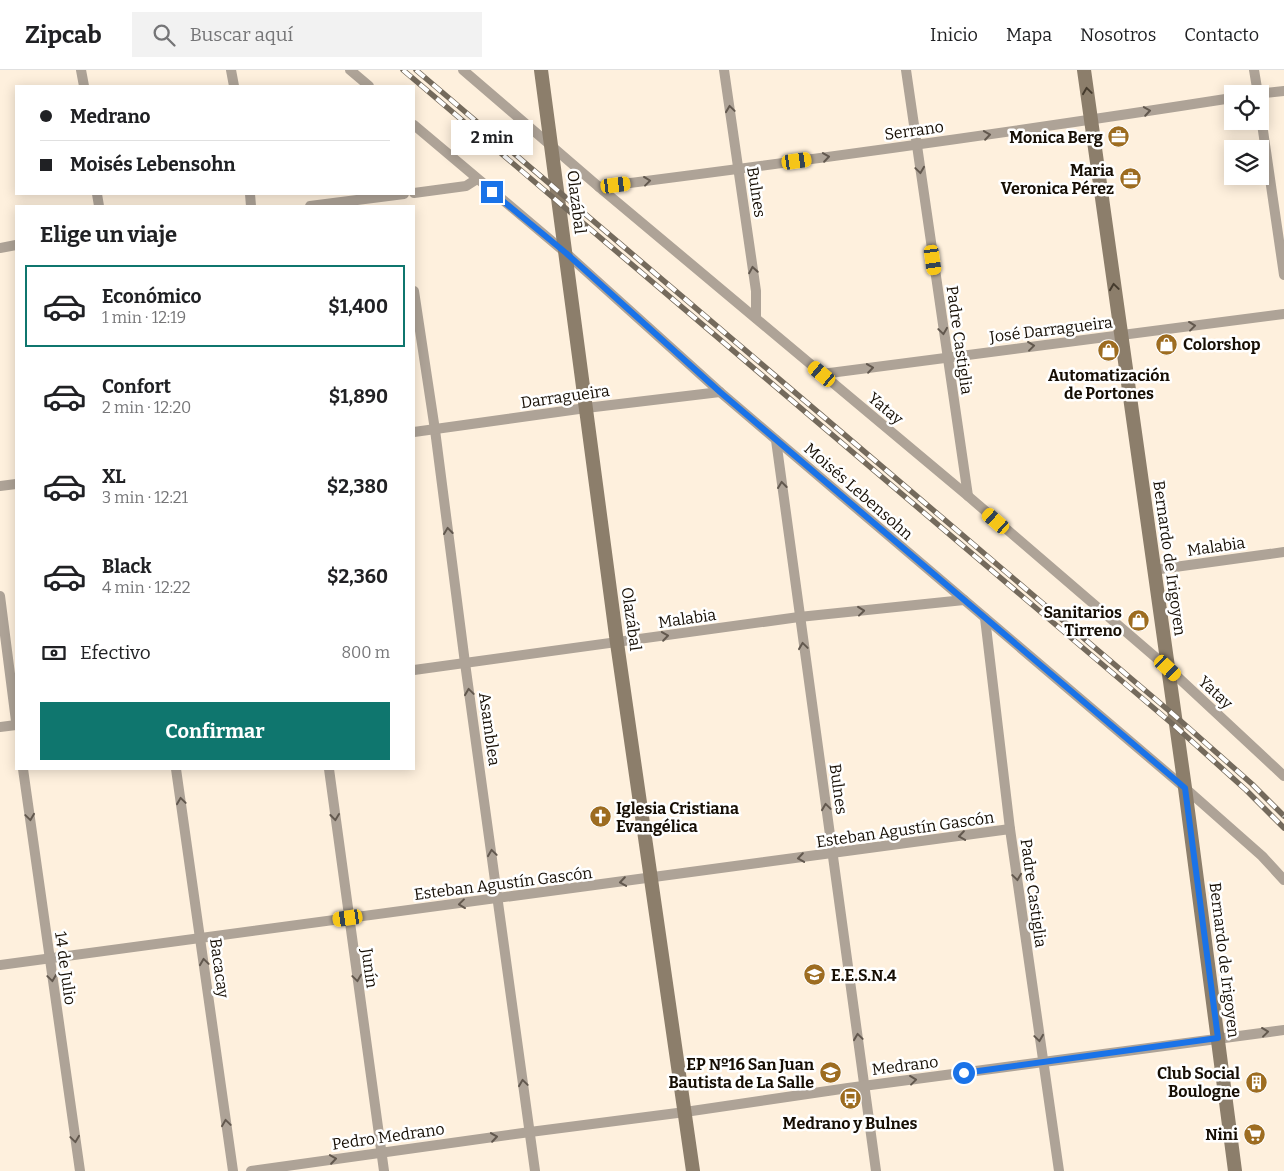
<!DOCTYPE html>
<html lang="es">
<head>
<meta charset="utf-8">
<style>
  body { margin:0; font-family:Bitter,serif; background:#f2f2f2; color:#202124; height:100vh; display:flex; flex-direction:column; font-size:19px; white-space:nowrap }
  * { box-sizing:border-box; margin:0 }
  p { font-size:16px; color:#757577 }
  .icon { flex:none; width:28px; height:28px; fill:none; stroke:currentColor; stroke-width:2; stroke-linecap:round; stroke-linejoin:round }
  .map { position:relative; flex:1; overflow:hidden }
  .side { position:absolute; left:15px; top:135px; width:400px; height:565px; display:flex; flex-direction:column; background:#fff; border-radius:0px; box-shadow:0 2px 12px #0003 }
  .side>* { flex:none }
  .banner { position:absolute; left:15px; top:15px; width:400px; height:110px; border-radius:0px; box-shadow:0 2px 12px #0003; display:grid; align-content:center; height:110px; padding:0 25px; background:#fff }
  .controls { position:absolute; left:1224px; top:15px; display:grid; gap:10px }
  .controls a { display:grid; place-items:center; width:45px; height:45px; border-radius:0px; background:#fff; box-shadow:0 2px 12px #0003; font-size:25px }
  .end { position:absolute; width:22px; height:22px; margin:-11px; border:6px solid #1a73e8; background:#fff; box-shadow:0 0 0 2px #fff }
  .from { border-radius:50% }
  .bubble { position:absolute; height:35px; border-radius:0px; background:#fff; box-shadow:0 2px 12px #0003; font-size:16px; font-weight:700; line-height:35px; text-align:center }
  .car { position:absolute; width:15px; height:30px; margin:-15px -8px; border-radius:6px; box-shadow:0 0 4px 1px #0007; background:linear-gradient(#f5c518 24%,#345 0 40%,#f5c518 0 76%,#345 0 86%,#f5c518 0) }
  .banner b { display:flex; align-items:center; gap:18px; height:48px; font-size:19px }
  .banner b+b { border-top:1px solid #e0e0e0 }
  .banner i { width:12px; height:12px; background:#202124 }
  ul { padding:0; list-style:none }
  li { display:flex; align-items:center; gap:15px; height:82px; margin:0 10px 8px; padding:0 15px; border:2px solid transparent; border-radius:0px }
  li div { flex:1 }
  li b { display:block; font-size:19px }
  li em { font-style:normal; font-weight:700 }
  li.current { border-color:#0f766e }
  li>.icon { width:45px; height:45px; stroke-width:1.5 }
  h2 { padding:0 25px; font-size:22px; line-height:60px }
  .pay { display:flex; align-items:center; gap:12px; height:55px; padding:0 25px; font-size:19px }
  .pay p { margin-inline-start:auto }
  .cta { display:flex; gap:10px; margin-top:auto; padding:10px 25px }
  .cta a { flex:1; height:58px; border-radius:0px; background:#0f766e; color:#fff; font-size:20px; font-weight:700; line-height:58px; text-align:center }
  header { display:flex; align-items:center; gap:30px; box-sizing:border-box; height:70px; padding:0 25px; background:#fff; border-bottom:1px solid #e0e0e0 }
  header strong { font-size:24px }
  nav { display:flex; gap:28px; margin-inline-start:auto; font-size:18px }
  .search { width:350px; height:45px; background:#f2f2f2; display:flex; align-items:center; gap:12px; box-sizing:border-box; padding:0 18px; border-radius:0px; color:#757577; font-size:19px }
  .map>svg:first-child { display:block }
  .lines { fill:none; stroke-linecap:round; stroke-linejoin:round }
  .street { stroke:#aea397; stroke-width:10 }
  .secondary { stroke:#8c7e6b; stroke-width:14 }
  .rail-casing { stroke:#746a5c; stroke-width:5.5 }
  .rail { stroke:#fff; stroke-width:4; stroke-dasharray:11; stroke-linecap:butt }
  .oneway { stroke:#453b2d }
  .oneway2 { stroke:#62584e }
  .route { stroke:#1a73e8; stroke-width:6 }
  .labels { text-anchor:middle; stroke-width:5; stroke-linejoin:round; paint-order:stroke }
  .street-label { font-size:16px; fill:#160e04; stroke:#fff }
  .poi-label { font-size:16px; font-weight:bold; fill:#160e04; stroke:#fff; text-anchor:end }
</style>
</head>
<body>
<header>
<strong>Zipcab</strong>
<div class="search"><svg class="icon" aria-label="search" viewBox="0 0 24 24"><circle cx="10" cy="10" r="6"/><path d="M15 15l6 6"/></svg>Buscar aquí</div>
<nav><a>Inicio</a><a>Mapa</a><a>Nosotros</a><a>Contacto</a></nav>
</header>
<div class="map">
<svg width="1284" height="1101" viewBox="0 0 1284 1101">
  <rect width="100%" height="100%" fill="#fef0dd"/>
  <g class="lines">
    <g class="street">
      <path d="M81,0l3,16"/>
      <path d="M231,0l3,16"/>
      <path d="M350,0l19,16"/>
      <path d="M463,0l136,117 369,309 200,172 116,108"/>
      <path d="M724,0l32,221v27"/>
      <path d="M906,0l62,426"/>
      <path d="M1254,0l4,24"/>
      <path d="M1257,24l27,-3"/>
      <path d="M1260,40l24,165"/>
      <path d="M414,55l152,128 154,139 465,396 77,68 22,24"/>
      <path d="M599,117c212,-27 423,-56 633,-89"/>
      <path d="M414,123l52,-7 11,-7"/>
      <path d="M97,124l2,12"/>
      <path d="M250,124l1,12"/>
      <path d="M310,136l94,-12"/>
      <path d="M0,178l16,-3"/>
      <path d="M414,221l21,139 30,233 70,508"/>
      <path d="M822,304l462,-60"/>
      <path d="M414,362l172,-24 134,-16"/>
      <path d="M776,370l100,731"/>
      <path d="M0,416l16,-2"/>
      <path d="M1153,500l131,-18"/>
      <path d="M0,526l16,125"/>
      <path d="M985,548l25,211 49,342"/>
      <path d="M414,600l385,-53 165,-17"/>
      <path d="M0,657l16,-2"/>
      <path d="M23,699l57,402"/>
      <path d="M176,699l57,402"/>
      <path d="M329,699l55,402"/>
      <path d="M0,895l1010,-136"/>
      <path d="M251,1101l279,-39 155,-20 163,-24 436,-58"/>
    </g>
    <g class="secondary">
      <path d="M541,0l76,573 76,528"/>
      <path d="M1084,0l101,718 50,383"/>
    </g>
    <defs>
      <g id="rail">
        <path d="M403,0l773,657 70,63 38,38"/>
        <path d="M416,0l758,645 78,69 32,32"/>
      </g>
    </defs>
    <use href="#rail" class="rail-casing"/>
    <use href="#rail" class="rail"/>
  </g>
  <defs><path id="oneway-chevron" d="M-2-3.5L2.5 0L-2 3.5" fill="none" stroke-width="1.6" stroke-linecap="round" stroke-linejoin="round" transform="scale(1.25)"/></defs>
  <g class="oneway">
    <use href="#oneway-chevron" transform="translate(1087 21) rotate(-98)"/>
    <use href="#oneway-chevron" transform="translate(1114 217) rotate(-98)"/>
  </g>
  <g class="oneway2">
    <use href="#oneway-chevron" transform="translate(730 39) rotate(-98)"/>
    <use href="#oneway-chevron" transform="translate(1147 41) rotate(-9)"/>
    <use href="#oneway-chevron" transform="translate(987 65) rotate(-8)"/>
    <use href="#oneway-chevron" transform="translate(826 87) rotate(-8)"/>
    <use href="#oneway-chevron" transform="translate(920 100) rotate(82)"/>
    <use href="#oneway-chevron" transform="translate(647 111) rotate(-7)"/>
    <use href="#oneway-chevron" transform="translate(753 200) rotate(-99)"/>
    <use href="#oneway-chevron" transform="translate(1192 256) rotate(-7)"/>
    <use href="#oneway-chevron" transform="translate(943 261) rotate(82)"/>
    <use href="#oneway-chevron" transform="translate(1031 276) rotate(-7)"/>
    <use href="#oneway-chevron" transform="translate(870 298) rotate(-8)"/>
    <use href="#oneway-chevron" transform="translate(782 415) rotate(-97)"/>
    <use href="#oneway-chevron" transform="translate(448 461) rotate(-97)"/>
    <use href="#oneway-chevron" transform="translate(861 541) rotate(-6)"/>
    <use href="#oneway-chevron" transform="translate(665 566) rotate(-8)"/>
    <use href="#oneway-chevron" transform="translate(803 576) rotate(-98)"/>
    <use href="#oneway-chevron" transform="translate(469 622) rotate(-98)"/>
    <use href="#oneway-chevron" transform="translate(181 731) rotate(-98)"/>
    <use href="#oneway-chevron" transform="translate(826 737) rotate(-98)"/>
    <use href="#oneway-chevron" transform="translate(30 747) rotate(82)"/>
    <use href="#oneway-chevron" transform="translate(335 747) rotate(83)"/>
    <use href="#oneway-chevron" transform="translate(962 766) rotate(172)"/>
    <use href="#oneway-chevron" transform="translate(492 783) rotate(-98)"/>
    <use href="#oneway-chevron" transform="translate(801 788) rotate(172)"/>
    <use href="#oneway-chevron" transform="translate(1017 807) rotate(82)"/>
    <use href="#oneway-chevron" transform="translate(623 812) rotate(172)"/>
    <use href="#oneway-chevron" transform="translate(462 834) rotate(173)"/>
    <use href="#oneway-chevron" transform="translate(204 892) rotate(-98)"/>
    <use href="#oneway-chevron" transform="translate(52 908) rotate(82)"/>
    <use href="#oneway-chevron" transform="translate(357 908) rotate(82)"/>
    <use href="#oneway-chevron" transform="translate(1265 962) rotate(-7)"/>
    <use href="#oneway-chevron" transform="translate(858 967) rotate(-98)"/>
    <use href="#oneway-chevron" transform="translate(1039 968) rotate(82)"/>
    <use href="#oneway-chevron" transform="translate(913 1010) rotate(-7)"/>
    <use href="#oneway-chevron" transform="translate(523 1013) rotate(-98)"/>
    <use href="#oneway-chevron" transform="translate(226 1053) rotate(-98)"/>
    <use href="#oneway-chevron" transform="translate(494 1067) rotate(-8)"/>
    <use href="#oneway-chevron" transform="translate(75 1069) rotate(82)"/>
    <use href="#oneway-chevron" transform="translate(333 1089) rotate(-8)"/>
  </g>
  <g class="lines">
    <path class="route" d="M492,122l74,61 154,139 465,396 33,250 -254,35"/>
  </g>
  <defs>
    <symbol id="office-disc" viewBox="-11 -11 22 22"><circle r="9.5" fill="#9d6c20" stroke="#fff"/><path d="M-6-3h4V-5.5h4V-3h4V5H-6ZM-1-4.5V-3h2v-1.5ZM-6 0V1H6V0Z" fill="#fff"/></symbol>
    <symbol id="shop-disc" viewBox="-11 -11 22 22"><circle r="9.5" fill="#9d6c20" stroke="#fff"/><path d="M-5-2.5h2.3a2.7 3.5 0 0 1 5.4 0H5L5.5 6h-11ZM-1.5-2.5h3a1.5 2.3 0 0 0-3 0Z" fill="#fff"/></symbol>
    <symbol id="church-disc" viewBox="-11 -11 22 22"><circle r="9.5" fill="#9d6c20" stroke="#fff"/><path d="M-1.2-6h2.4v3.5h3.3v2.4h-3.3V6h-2.4V-.1h-3.3v-2.4h3.3Z" fill="#fff"/></symbol>
    <symbol id="school-disc" viewBox="-11 -11 22 22"><circle r="9.5" fill="#9d6c20" stroke="#fff"/><path d="M0-5L7-2L0 1L-7-2ZM-4 1L0 2.5L4 1V4Q0 6-4 4Z" fill="#fff"/></symbol>
    <symbol id="building-disc" viewBox="-11 -11 22 22"><circle r="9.5" fill="#9d6c20" stroke="#fff"/><path d="M-4-6H4V6H1V3H-1V6H-4ZM-2.5-4.3h1.7v1.8h-1.7ZM.8-4.3h1.7v1.8H.8ZM-2.5-1h1.7V.8h-1.7ZM.8-1h1.7V.8H.8Z" fill="#fff"/></symbol>
    <symbol id="bus-disc" viewBox="-11 -11 22 22"><circle r="9.5" fill="#9d6c20" stroke="#fff"/><path d="M-5-6H5V4H4V6H2V4H-2V6H-4V4H-5ZM-3.5-4V0h7V-4ZM-3.5 1.2v1.5H-2V1.2ZM2 1.2v1.5H3.5V1.2Z" fill="#fff"/></symbol>
    <symbol id="supermarket-disc" viewBox="-11 -11 22 22"><circle r="9.5" fill="#9d6c20" stroke="#fff"/><path d="M-6-5.5h2.5l.6 2H6L4.5 2H-2.5L-4.4-4H-6ZM-1.5 3.2a1.3 1.3 0 1 0 .1 0ZM3 3.2a1.3 1.3 0 1 0 .1 0Z" fill="#fff"/></symbol>
  </defs>
  <g fill-rule="evenodd">
    <use href="#office-disc" x="1106" y="54" width="25" height="25"/>
    <use href="#office-disc" x="1118" y="96" width="25" height="25"/>
    <use href="#shop-disc" x="1154" y="262" width="25" height="25"/>
    <use href="#shop-disc" x="1096" y="268" width="25" height="25"/>
    <use href="#shop-disc" x="1126" y="538" width="25" height="25"/>
    <use href="#church-disc" x="588" y="734" width="25" height="25"/>
    <use href="#school-disc" x="802" y="892" width="25" height="25"/>
    <use href="#school-disc" x="818" y="990" width="25" height="25"/>
    <use href="#building-disc" x="1244" y="1000" width="25" height="25"/>
    <use href="#bus-disc" x="838" y="1016" width="25" height="25"/>
    <use href="#supermarket-disc" x="1242" y="1052" width="25" height="25"/>
  </g>
  <g class="labels">
    <g class="street-label">
      <text transform="translate(914 60) rotate(-8)" y="6">Serrano</text>
      <text transform="translate(757 122) rotate(81)" y="6">Bulnes</text>
      <text transform="translate(577 132) rotate(83)" y="6">Olazábal</text>
      <text transform="translate(1051 259) rotate(-7)" y="6">José Darragueira</text>
      <text transform="translate(960 270) rotate(82)" y="6">Padre Castiglia</text>
      <text transform="translate(565 326) rotate(-8)" y="6">Darragueira</text>
      <text transform="translate(886 338) rotate(40)" y="6">Yatay</text>
      <text transform="translate(859 421) rotate(41)" y="6">Moisés Lebensohn</text>
      <text transform="translate(1216 476) rotate(-8)" y="6">Malabia</text>
      <text transform="translate(1170 488) rotate(82)" y="6">Bernardo de Irigoyen</text>
      <text transform="translate(687 548) rotate(-8)" y="6">Malabia</text>
      <text transform="translate(632 549) rotate(82)" y="6">Olazábal</text>
      <text transform="translate(1216 622) rotate(43)" y="6">Yatay</text>
      <text transform="translate(490 659) rotate(82)" y="6">Asamblea</text>
      <text transform="translate(839 719) rotate(82)" y="6">Bulnes</text>
      <text transform="translate(905 759) rotate(-8)" y="6">Esteban Agustín Gascón</text>
      <text transform="translate(503 813) rotate(-7)" y="6">Esteban Agustín Gascón</text>
      <text transform="translate(1034 823) rotate(82)" y="6">Padre Castiglia</text>
      <text transform="translate(1225 890) rotate(83)" y="6">Bernardo de Irigoyen</text>
      <text transform="translate(66 898) rotate(82)" y="6">14 de Julio</text>
      <text transform="translate(220 898) rotate(82)" y="6">Bacacay</text>
      <text transform="translate(370 898) rotate(82)" y="6">Junín</text>
      <text transform="translate(905 995) rotate(-7)" y="6">Medrano</text>
      <text transform="translate(388 1066) rotate(-8)" y="6">Pedro Medrano</text>
    </g>
    <g class="poi-label">
      <text x="1103" y="73">Monica Berg</text>
      <text x="1114" y="106">Maria<tspan x="1114" dy="18">Veronica Pérez</tspan></text>
      <text x="1183" y="280" text-anchor="start">Colorshop</text>
      <text x="1109" y="311" text-anchor="middle">Automatización<tspan x="1109" dy="18">de Portones</tspan></text>
      <text x="1122" y="548">Sanitarios<tspan x="1122" dy="18">Tirreno</tspan></text>
      <text x="616" y="744" text-anchor="start">Iglesia Cristiana<tspan x="616" dy="18">Evangélica</tspan></text>
      <text x="831" y="911" text-anchor="start">E.E.S.N.4</text>
      <text x="814" y="1000">EP Nº16 San Juan<tspan x="814" dy="18">Bautista de La Salle</tspan></text>
      <text x="1240" y="1009">Club Social<tspan x="1240" dy="18">Boulogne</tspan></text>
      <text x="850" y="1059" text-anchor="middle">Medrano y Bulnes</text>
      <text x="1238" y="1070">Nini</text>
    </g>
  </g>
</svg>
<div class="controls">
<a><svg class="icon" aria-label="locate" viewBox="0 0 24 24"><circle cx="12" cy="12" r="6"/><path d="M12 2v4M12 18v4M2 12h4M18 12h4"/></svg></a>
<a><svg class="icon" aria-label="layers" viewBox="0 0 24 24"><path d="M12 4l9 5-9 5-9-5zM3 14l9 5 9-5"/></svg></a>
</div>
<i class="end from" style="left:964px;top:1003px"></i>
<i class="end" style="left:492px;top:122px"></i>
<div class="bubble" style="left:451px;top:50px;width:82px">2 min</div>
<i class="car" style="left:797px;top:91px;rotate:82deg"></i>
<i class="car" style="left:616px;top:115px;rotate:83deg"></i>
<i class="car" style="left:933px;top:190px;rotate:172deg"></i>
<i class="car" style="left:822px;top:304px;rotate:310deg"></i>
<i class="car" style="left:996px;top:451px;rotate:311deg"></i>
<i class="car" style="left:1168px;top:598px;rotate:133deg"></i>
<i class="car" style="left:348px;top:848px;rotate:262deg"></i>
<div class="banner">
<b><i class="from"></i>Medrano</b>
<b><i></i>Moisés Lebensohn</b>
</div>
<section class="side">
<h2>Elige un viaje</h2>
<ul>
<li class="current"><svg class="icon" aria-label="car" viewBox="0 0 24 24"><path d="M5 17H2v-5l4-1 3-4h7l3 4 3 1v5h-3M9 17h6M6 11h13"/><circle cx="7" cy="17" r="2"/><circle cx="17" cy="17" r="2"/></svg><div><b>Económico</b><p>1 min · 12:19</p></div><em>$1,400</em></li>
<li><svg class="icon" aria-label="car" viewBox="0 0 24 24"><path d="M5 17H2v-5l4-1 3-4h7l3 4 3 1v5h-3M9 17h6M6 11h13"/><circle cx="7" cy="17" r="2"/><circle cx="17" cy="17" r="2"/></svg><div><b>Confort</b><p>2 min · 12:20</p></div><em>$1,890</em></li>
<li><svg class="icon" aria-label="car" viewBox="0 0 24 24"><path d="M5 17H2v-5l4-1 3-4h7l3 4 3 1v5h-3M9 17h6M6 11h13"/><circle cx="7" cy="17" r="2"/><circle cx="17" cy="17" r="2"/></svg><div><b>XL</b><p>3 min · 12:21</p></div><em>$2,380</em></li>
<li><svg class="icon" aria-label="car" viewBox="0 0 24 24"><path d="M5 17H2v-5l4-1 3-4h7l3 4 3 1v5h-3M9 17h6M6 11h13"/><circle cx="7" cy="17" r="2"/><circle cx="17" cy="17" r="2"/></svg><div><b>Black</b><p>4 min · 12:22</p></div><em>$2,360</em></li>
</ul>
<div class="pay"><svg class="icon" aria-label="cash" viewBox="0 0 24 24"><path d="M3 7h18v10H3z"/><circle cx="12" cy="12" r="2"/></svg>Efectivo<p>800 m</p></div>
<div class="cta"><a>Confirmar</a></div>
</section>
</div>
</body>
</html>
